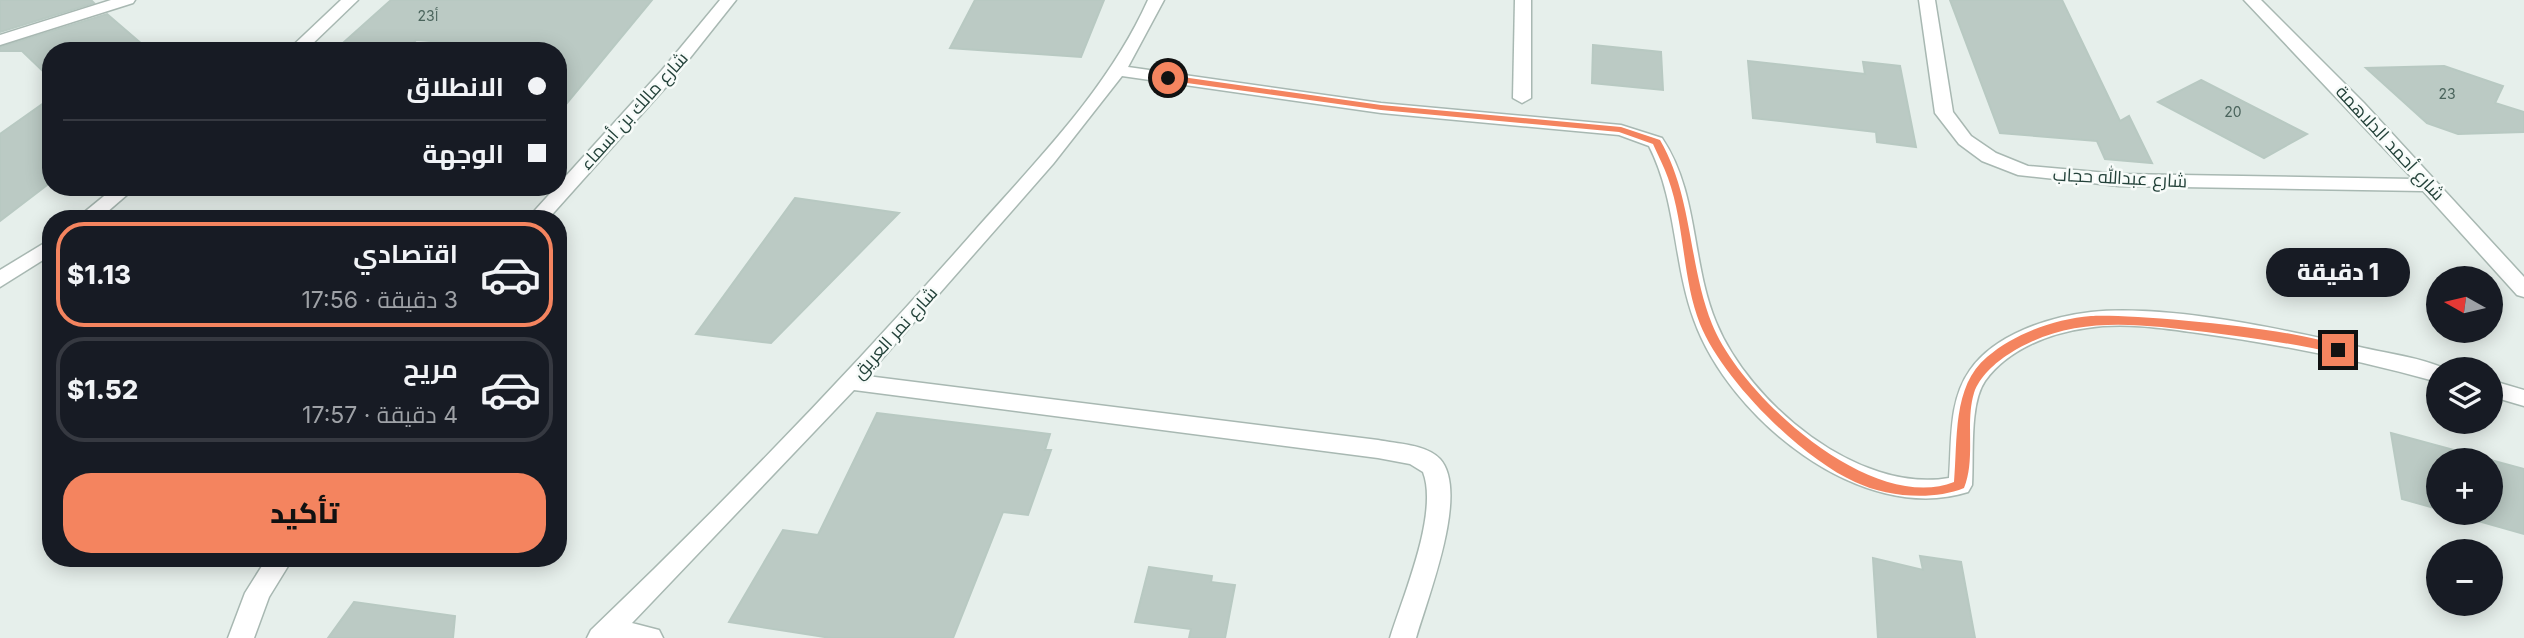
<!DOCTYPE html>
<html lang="ar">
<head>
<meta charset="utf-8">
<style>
  body { margin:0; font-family:Inter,Cairo,sans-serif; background:#20242c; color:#f1f3f6; direction:rtl; height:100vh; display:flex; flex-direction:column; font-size:26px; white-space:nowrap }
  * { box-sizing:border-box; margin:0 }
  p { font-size:23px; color:#9ea1a6 }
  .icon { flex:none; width:38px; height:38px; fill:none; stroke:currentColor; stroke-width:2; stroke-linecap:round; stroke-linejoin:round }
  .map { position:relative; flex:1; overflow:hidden; direction:ltr }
  .drawer { position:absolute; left:42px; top:210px; width:525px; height:357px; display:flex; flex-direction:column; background:#171b24; border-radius:28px; box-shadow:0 4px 18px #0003; direction:rtl }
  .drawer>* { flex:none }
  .top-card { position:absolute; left:42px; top:42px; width:525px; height:154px; border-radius:28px; box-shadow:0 4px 18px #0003; direction:rtl; display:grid; align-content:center; height:154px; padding:0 21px; background:#171b24 }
  .needle { width:46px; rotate:278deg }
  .fabs { position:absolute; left:2426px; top:266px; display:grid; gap:14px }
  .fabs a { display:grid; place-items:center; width:77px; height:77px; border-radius:50%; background:#171b24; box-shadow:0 4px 18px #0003; font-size:35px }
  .end { position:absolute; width:32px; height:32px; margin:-16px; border:9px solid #f4845f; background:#111; box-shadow:0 0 0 4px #111 }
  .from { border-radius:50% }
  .bubble { position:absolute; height:49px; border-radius:24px; background:#171b24; box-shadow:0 4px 18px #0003; font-size:23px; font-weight:800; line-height:49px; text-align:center; direction:rtl }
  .top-card b { display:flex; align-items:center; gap:24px; height:66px; font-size:26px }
  .top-card b+b { border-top:2px solid #363941 }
  .top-card i { width:18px; height:18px; background:#f1f3f6 }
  ul { padding:12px 0 0; list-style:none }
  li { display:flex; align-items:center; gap:21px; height:105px; margin:0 14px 10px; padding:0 7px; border:4px solid #363941; border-radius:28px }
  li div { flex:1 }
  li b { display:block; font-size:26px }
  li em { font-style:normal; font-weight:800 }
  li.active { border-color:#f4845f }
  li>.icon { width:63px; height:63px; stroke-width:1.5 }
  .primary-button { display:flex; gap:14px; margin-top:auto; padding:14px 21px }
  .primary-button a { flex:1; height:80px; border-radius:28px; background:#f4845f; color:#111; font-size:28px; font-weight:800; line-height:80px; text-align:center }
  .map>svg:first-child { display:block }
  .building { fill:#bbcac4; stroke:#b8c9c2; stroke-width:2 }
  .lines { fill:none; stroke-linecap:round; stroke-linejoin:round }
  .minor-casing { stroke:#a8b8b2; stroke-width:3 }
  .minor { fill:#fff; fill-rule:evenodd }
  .route { fill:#f4845f }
  .labels { text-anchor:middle; stroke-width:5; stroke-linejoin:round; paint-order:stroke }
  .number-label { font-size:14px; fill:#4a645c }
  .street-label { font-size:18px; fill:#24423a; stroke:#f7fbf9 }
</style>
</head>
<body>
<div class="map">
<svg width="2524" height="638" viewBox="0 0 2524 638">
  <rect width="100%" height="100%" fill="#e6efeb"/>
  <g class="building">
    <path d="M0,0h91l3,3 -94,29z"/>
    <path d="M391,0h261l-94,114v-64l-142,-10 -10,11h-72z"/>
    <path d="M975,0h129l-23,57 -131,-9z"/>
    <path d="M1950,0h112l58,121 9,-5 23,47 -47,-4 -8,-18 -97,-8z"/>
    <path d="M107,14l43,37h-99v28l-29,-28h-22v-4z"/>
    <path d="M1593,45l68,7 2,38 -71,-7z"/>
    <path d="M1748,61l117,13 -2,-12 37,4 16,81 -39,-5 -1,-10 -123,-14z"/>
    <path d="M2444,66l59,20 -8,17 29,9v20l-66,2 -31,-11 -61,-55z"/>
    <path d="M2201,80l106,54 -43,24 -106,-56z"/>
    <path d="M51,98v84l-51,39v-87z"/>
    <path d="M795,198l104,15 -128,130 -75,-9z"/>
    <path d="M877,413l173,21 -5,16h6l-23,65 -25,-3 -50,126h-122l-102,-16 54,-92 35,5z"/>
    <path d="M2391,433l133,36v65l-74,-21h40v-53h-52v49l-36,-10z"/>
    <path d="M1920,556l41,6 14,76h-97l-5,-80 50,12z"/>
    <path d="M1149,567l63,9 -1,6 24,3 -10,53h-36l2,-9 -56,-7z"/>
    <path d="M354,602l101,14 -2,22h-125z"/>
  </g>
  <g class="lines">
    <defs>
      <g id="minor">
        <path d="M111,0h24l-2,3 -133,42v-10z"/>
        <path d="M341,0h17l-53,51h-18z"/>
        <path d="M720,0h16l-62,78 -126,141h-21l135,-149z"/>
        <path d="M1148,0h16l-36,67 253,36 240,22 41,13c37,55 29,124 54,184 33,81 142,172 233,156 3,-36 -1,-77 21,-108 25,-36 79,-53 121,-58 79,-8 196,18 273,36 27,6 58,10 82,21h-8v13c-79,-22 -159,-38 -240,-49 -36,-5 -75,-11 -111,-5 -37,5 -79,21 -102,53 -16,23 -11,76 -13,104l-4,7c-107,34 -239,-74 -274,-172 -21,-57 -17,-119 -45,-174l-30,-11 -238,-22 -259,-37 -69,88 -186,212 511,64c19,4 48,4 62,19 30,33 -13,140 -24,179h-26c13,-42 49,-125 33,-166l-13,-8 -32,-6 -524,-68 -222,233 27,7 4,8h-76l4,-8c134,-128 264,-263 386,-402 63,-71 132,-141 171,-228z"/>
        <path d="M1515,0h16v98l-9,5 -9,-5z"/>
        <path d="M1919,0h16l18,112 18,24 25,17 32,13 91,8 294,5 -169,-179h17l103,103 160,174v20l-7,-2 -94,-104 -304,-5 -101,-11 -36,-14 -23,-17 -24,-31z"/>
        <path d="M115,187h21l-37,32h-23z"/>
        <path d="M51,239v16l-51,32v-17z"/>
        <path d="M2490,380l34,10v16l-34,-10z"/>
        <path d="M267,558h26l-24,39 -15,41h-26l17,-45z"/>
      </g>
    </defs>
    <use href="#minor" class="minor-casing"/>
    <use href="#minor" class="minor"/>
  </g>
  <path class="route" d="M1168,75l213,30 240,22 39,13c33,57 28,124 52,184 28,71 160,191 242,158 4,-42 -2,-96 33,-125 28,-24 68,-38 104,-41 35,-3 233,14 253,34l-6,4c-44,-11 -87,-16 -132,-22 -69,-8 -135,-18 -197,22 -13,8 -30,23 -35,39 -9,29 2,66 -10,95 -32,13 -77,9 -109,-6 -54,-24 -133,-103 -155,-158 -18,-46 -15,-99 -32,-146 -4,-11 -10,-23 -15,-34l-34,-12 -238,-22 -216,-30z"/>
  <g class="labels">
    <g class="number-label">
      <text x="428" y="21">أ23</text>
      <text x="2447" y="99">23</text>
      <text x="2233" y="117">20</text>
    </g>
    <g class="street-label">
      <text transform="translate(634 111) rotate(-48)" y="6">شارع مالك بن أسماء</text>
      <text transform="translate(2390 143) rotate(47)" y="6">شارع أحمد الدلاهمة</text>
      <text transform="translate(2120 178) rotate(3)" y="6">شارع عبدالله حجاب</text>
      <text transform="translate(895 333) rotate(-48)" y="6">شارع نمر العريق</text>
    </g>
  </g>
</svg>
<div class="fabs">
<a><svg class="needle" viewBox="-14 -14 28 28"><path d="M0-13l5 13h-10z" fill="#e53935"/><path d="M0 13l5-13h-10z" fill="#9ea1a6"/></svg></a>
<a><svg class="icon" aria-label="layers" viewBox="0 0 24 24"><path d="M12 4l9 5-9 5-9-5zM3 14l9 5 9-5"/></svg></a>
<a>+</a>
<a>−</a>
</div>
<i class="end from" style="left:1168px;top:78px"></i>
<i class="end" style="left:2338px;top:350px"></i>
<div class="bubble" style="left:2266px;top:248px;width:144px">1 دقيقة</div>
<div class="top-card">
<b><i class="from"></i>الانطلاق</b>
<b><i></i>الوجهة</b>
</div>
<section class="drawer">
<ul>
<li class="active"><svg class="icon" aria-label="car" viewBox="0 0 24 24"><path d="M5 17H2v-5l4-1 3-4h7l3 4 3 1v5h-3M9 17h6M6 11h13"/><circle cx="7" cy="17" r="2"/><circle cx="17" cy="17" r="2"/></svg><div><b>اقتصادي</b><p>3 دقيقة · 17:56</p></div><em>$1.13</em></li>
<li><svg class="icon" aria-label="car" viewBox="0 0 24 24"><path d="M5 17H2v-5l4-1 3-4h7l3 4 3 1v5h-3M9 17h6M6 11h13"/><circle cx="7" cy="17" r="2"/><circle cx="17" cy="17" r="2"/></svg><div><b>مريح</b><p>4 دقيقة · 17:57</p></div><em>$1.52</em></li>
</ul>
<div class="primary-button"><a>تأكيد</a></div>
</section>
</div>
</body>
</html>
